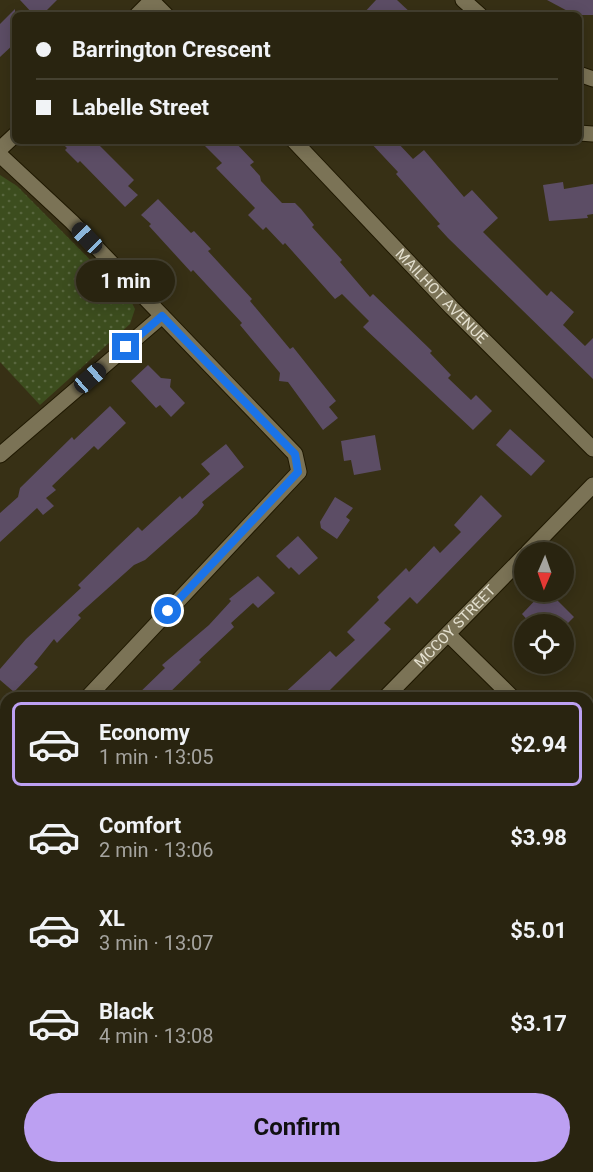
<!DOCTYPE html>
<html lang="en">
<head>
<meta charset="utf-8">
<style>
  body { margin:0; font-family:Roboto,sans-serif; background:#312c19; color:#f1f3f6; height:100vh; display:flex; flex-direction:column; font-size:22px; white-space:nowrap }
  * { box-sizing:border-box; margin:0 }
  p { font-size:20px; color:#a5a49f }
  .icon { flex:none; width:33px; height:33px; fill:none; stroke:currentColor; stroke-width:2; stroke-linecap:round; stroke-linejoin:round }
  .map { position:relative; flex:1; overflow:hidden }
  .sheet { position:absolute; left:0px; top:692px; width:594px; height:482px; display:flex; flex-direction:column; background:#292410; border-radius:18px 18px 0 0; box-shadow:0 3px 15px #0003,0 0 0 2px #454130 }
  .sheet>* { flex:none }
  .top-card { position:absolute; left:12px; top:12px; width:570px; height:132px; border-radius:9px; box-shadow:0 3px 15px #0003,0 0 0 2px #454130; display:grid; align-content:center; height:132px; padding:0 24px; background:#292410 }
  .needle { width:39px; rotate:182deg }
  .controls { position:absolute; left:514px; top:542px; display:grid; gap:12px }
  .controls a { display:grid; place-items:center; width:60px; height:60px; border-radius:50%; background:#292410; box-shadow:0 3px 15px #0003,0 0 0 2px #454130; font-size:30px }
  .end { position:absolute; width:27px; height:27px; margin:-14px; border:8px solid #1a73e8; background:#fff; box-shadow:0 0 0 3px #fff }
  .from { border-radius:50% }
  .bubble { position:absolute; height:42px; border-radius:21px; background:#292410; box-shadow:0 3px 15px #0003,0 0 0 2px #454130; font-size:20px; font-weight:700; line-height:42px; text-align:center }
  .car { position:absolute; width:18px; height:36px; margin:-18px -9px; border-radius:8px; box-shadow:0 0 4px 2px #0007; background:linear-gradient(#222 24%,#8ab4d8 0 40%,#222 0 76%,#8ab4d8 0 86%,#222 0) }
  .top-card b { display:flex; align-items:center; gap:21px; height:57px; font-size:22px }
  .top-card b+b { border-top:2px solid #454130 }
  .top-card i { width:15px; height:15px; background:#f1f3f6 }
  ul { padding:10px 0 0; list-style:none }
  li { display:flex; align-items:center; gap:18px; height:84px; margin:0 12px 9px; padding:0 12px; border:3px solid transparent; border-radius:9px }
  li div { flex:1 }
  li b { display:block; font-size:22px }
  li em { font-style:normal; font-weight:700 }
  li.current { border-color:#bca0f2 }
  li>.icon { width:54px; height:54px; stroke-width:1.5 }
  .cta { display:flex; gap:12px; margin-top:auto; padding:12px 24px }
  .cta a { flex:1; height:69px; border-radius:36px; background:#bca0f2; color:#111; font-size:24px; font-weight:700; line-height:69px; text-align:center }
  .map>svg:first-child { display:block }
  .park { fill:url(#park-dots) }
  .building { fill:#5c4d65 }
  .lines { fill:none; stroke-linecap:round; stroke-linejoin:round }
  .service-casing { stroke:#1f1800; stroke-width:13 }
  .minor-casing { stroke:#1f1800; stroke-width:17 }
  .service { stroke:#7b7356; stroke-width:10 }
  .minor { stroke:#7b7356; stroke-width:15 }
  .route { stroke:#1a73e8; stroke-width:8 }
  .labels { text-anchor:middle; stroke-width:6; stroke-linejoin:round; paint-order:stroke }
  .street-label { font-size:15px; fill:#e4e0cf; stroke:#373015 }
</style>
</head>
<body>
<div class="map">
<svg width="593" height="1172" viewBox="0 0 593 1172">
  <defs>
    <pattern id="park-dots" width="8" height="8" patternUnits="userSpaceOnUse" patternTransform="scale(1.5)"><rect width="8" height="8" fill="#3c4d1e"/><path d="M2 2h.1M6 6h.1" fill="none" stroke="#58663e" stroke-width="1.8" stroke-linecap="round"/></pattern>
  </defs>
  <rect width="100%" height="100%" fill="#373015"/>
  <path class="park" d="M0,175l17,11 114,115 4,8 -5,15 -90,81 -40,-43z"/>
  <g class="building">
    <path d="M20,0h37l-15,15h-8z"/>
    <path d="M376,0h21l16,15h-51z"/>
    <path d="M547,0h46v15h-18z"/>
    <path d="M15,9v34l-15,14v-33z"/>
    <path d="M60,141h35l39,39 -6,6 10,9 -13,12 -45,-46 -2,2 -13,-13 2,-2z"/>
    <path d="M200,141h34l20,21 -4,3 10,11 1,5 21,22h13l6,6 13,16 -2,2 30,33 -2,2 30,35 3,-3 59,57 -2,2 21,22 -3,3 23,22 5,-5 16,16 -19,19 -110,-103 6,-6 -27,-27 -7,5 -50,-56 -2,2 -17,-18 -3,3 -15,-15 7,-7 -39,-40 6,-5z"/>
    <path d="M369,141h27l17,18 11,-9 40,47 8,-7 26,28 -15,14 64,64 4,-5 23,21 -11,13 22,21 8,-8v41l-145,-141 -11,-12 3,-2 -44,-50 2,-2z"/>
    <path d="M563,182l1,7 29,-5v30l-6,1 1,3 -39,3 -6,-36z"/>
    <path d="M158,199l33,34 3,-2 17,18 -3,2 44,48 -2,2 40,48 3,-2 43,54 -7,6 9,11 -15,12 -35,-48 -9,-1 1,-8 -40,-48 2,-2 -49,-53 -2,2 -42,-46 2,-2 -10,-9z"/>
    <path d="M148,365l13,13 10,1 -1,8 15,16 -14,14 -11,-12 -4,3 -25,-27z"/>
    <path d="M110,406l16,17 -28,27 -4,-4 -42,40 4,4 -10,8 8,8 -11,9 -6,-7 -37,34v-29l18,-16 2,-9 52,-51 2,3z"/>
    <path d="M510,429l35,32 -14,15 -35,-31z"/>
    <path d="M375,435l6,35 -27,5 -3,-15 -7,1 -3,-20z"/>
    <path d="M226,444l18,23 -42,35 2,3 -7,9 -52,46 -11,5 -56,50 3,3 -24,25 -3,-4 -20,25 4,3 -24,25 -14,-12v-11l26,-30 55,-51 -3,-3 39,-38 21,-20 4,4 38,-35 2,3 28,-25 -9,-10z"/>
    <path d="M481,495l21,21 -85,88 -7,-7 -26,26 7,6 -69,69h-43l51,-47 6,6 19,-17 -8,-8 32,-32 -2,-3 29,-29 3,4 25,-26 6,7 21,-21 -7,-7z"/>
    <path d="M335,497l18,11 -7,9 4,3 -13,19 -16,-11 -1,-6z"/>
    <path d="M298,536l20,22 -19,17 -8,-8 -2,2 -13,-13z"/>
    <path d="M258,576l17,17 -17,15 -5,-5 -22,20 3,4 -35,33 2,2 -37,36h-30l31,-30 -3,-3 47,-40 22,-24 -2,-2z"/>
    <path d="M544,591h4l26,26 -7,7h-36l-9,-10z"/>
  </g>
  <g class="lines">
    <defs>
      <g id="service">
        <path d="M290,1167l15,4 14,-4"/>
        <path d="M183,1172l12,-5"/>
      </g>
      <g id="minor">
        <path d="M151,0l15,15"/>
        <path d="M463,0l17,15"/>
        <path d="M137,15l15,-15"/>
        <path d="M579,74l14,5"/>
        <path d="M579,133l14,1"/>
        <path id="s1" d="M294,141l158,167 141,141"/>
        <path d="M0,149l15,-14"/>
        <path d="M0,155l72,67 223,232 4,18 -212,226"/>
        <path d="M0,455l162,-139"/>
        <path d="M528,552l65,-67"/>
        <path d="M448,634l65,64"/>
        <path id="s2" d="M385,698l140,-143"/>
        <path d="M0,804l6,-7"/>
        <path d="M0,1059l6,5"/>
        <path d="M111,1167l3,5"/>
        <path d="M389,1172l5,-5"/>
      </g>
    </defs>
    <use href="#service" class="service-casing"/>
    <use href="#minor" class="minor-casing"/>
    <use href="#service" class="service"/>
    <use href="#minor" class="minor"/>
  </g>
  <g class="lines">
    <path class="route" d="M126,347l36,-31 133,138 3,18 -130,139"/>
  </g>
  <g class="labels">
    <g class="street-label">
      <text dy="5" stroke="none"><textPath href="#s1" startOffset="214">MAILHOT AVENUE</textPath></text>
      <text dy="5" stroke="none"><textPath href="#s2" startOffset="100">MCCOY STREET</textPath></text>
    </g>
  </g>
</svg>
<div class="controls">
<a><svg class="needle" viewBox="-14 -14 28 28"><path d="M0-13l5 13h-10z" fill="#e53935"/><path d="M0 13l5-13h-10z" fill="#a5a49f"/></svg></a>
<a><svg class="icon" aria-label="locate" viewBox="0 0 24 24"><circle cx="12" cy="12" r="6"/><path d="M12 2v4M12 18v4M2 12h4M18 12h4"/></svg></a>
</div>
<i class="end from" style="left:168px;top:611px"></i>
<i class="end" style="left:126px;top:347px"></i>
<div class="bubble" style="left:76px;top:260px;width:99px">1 min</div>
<i class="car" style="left:87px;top:238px;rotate:316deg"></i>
<i class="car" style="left:90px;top:378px;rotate:49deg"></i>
<div class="top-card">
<b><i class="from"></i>Barrington Crescent</b>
<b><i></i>Labelle Street</b>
</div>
<section class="sheet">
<ul>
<li class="current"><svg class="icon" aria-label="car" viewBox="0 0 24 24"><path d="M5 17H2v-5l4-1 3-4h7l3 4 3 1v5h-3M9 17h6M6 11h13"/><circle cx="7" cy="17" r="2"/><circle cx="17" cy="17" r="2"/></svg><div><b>Economy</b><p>1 min · 13:05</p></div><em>$2.94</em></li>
<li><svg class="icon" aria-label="car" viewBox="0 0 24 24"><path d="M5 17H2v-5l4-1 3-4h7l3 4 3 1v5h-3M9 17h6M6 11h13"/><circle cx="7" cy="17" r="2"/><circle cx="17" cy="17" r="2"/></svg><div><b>Comfort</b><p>2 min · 13:06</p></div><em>$3.98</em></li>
<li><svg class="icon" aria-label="car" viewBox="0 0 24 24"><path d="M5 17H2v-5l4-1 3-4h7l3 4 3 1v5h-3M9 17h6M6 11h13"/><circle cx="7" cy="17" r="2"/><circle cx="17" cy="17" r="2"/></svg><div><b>XL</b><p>3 min · 13:07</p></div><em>$5.01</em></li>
<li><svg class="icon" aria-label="car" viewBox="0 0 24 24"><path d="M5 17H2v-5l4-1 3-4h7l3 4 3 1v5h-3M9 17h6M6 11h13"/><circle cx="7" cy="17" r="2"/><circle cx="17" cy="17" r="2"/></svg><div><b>Black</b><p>4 min · 13:08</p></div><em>$3.17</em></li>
</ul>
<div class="cta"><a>Confirm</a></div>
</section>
</div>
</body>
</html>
